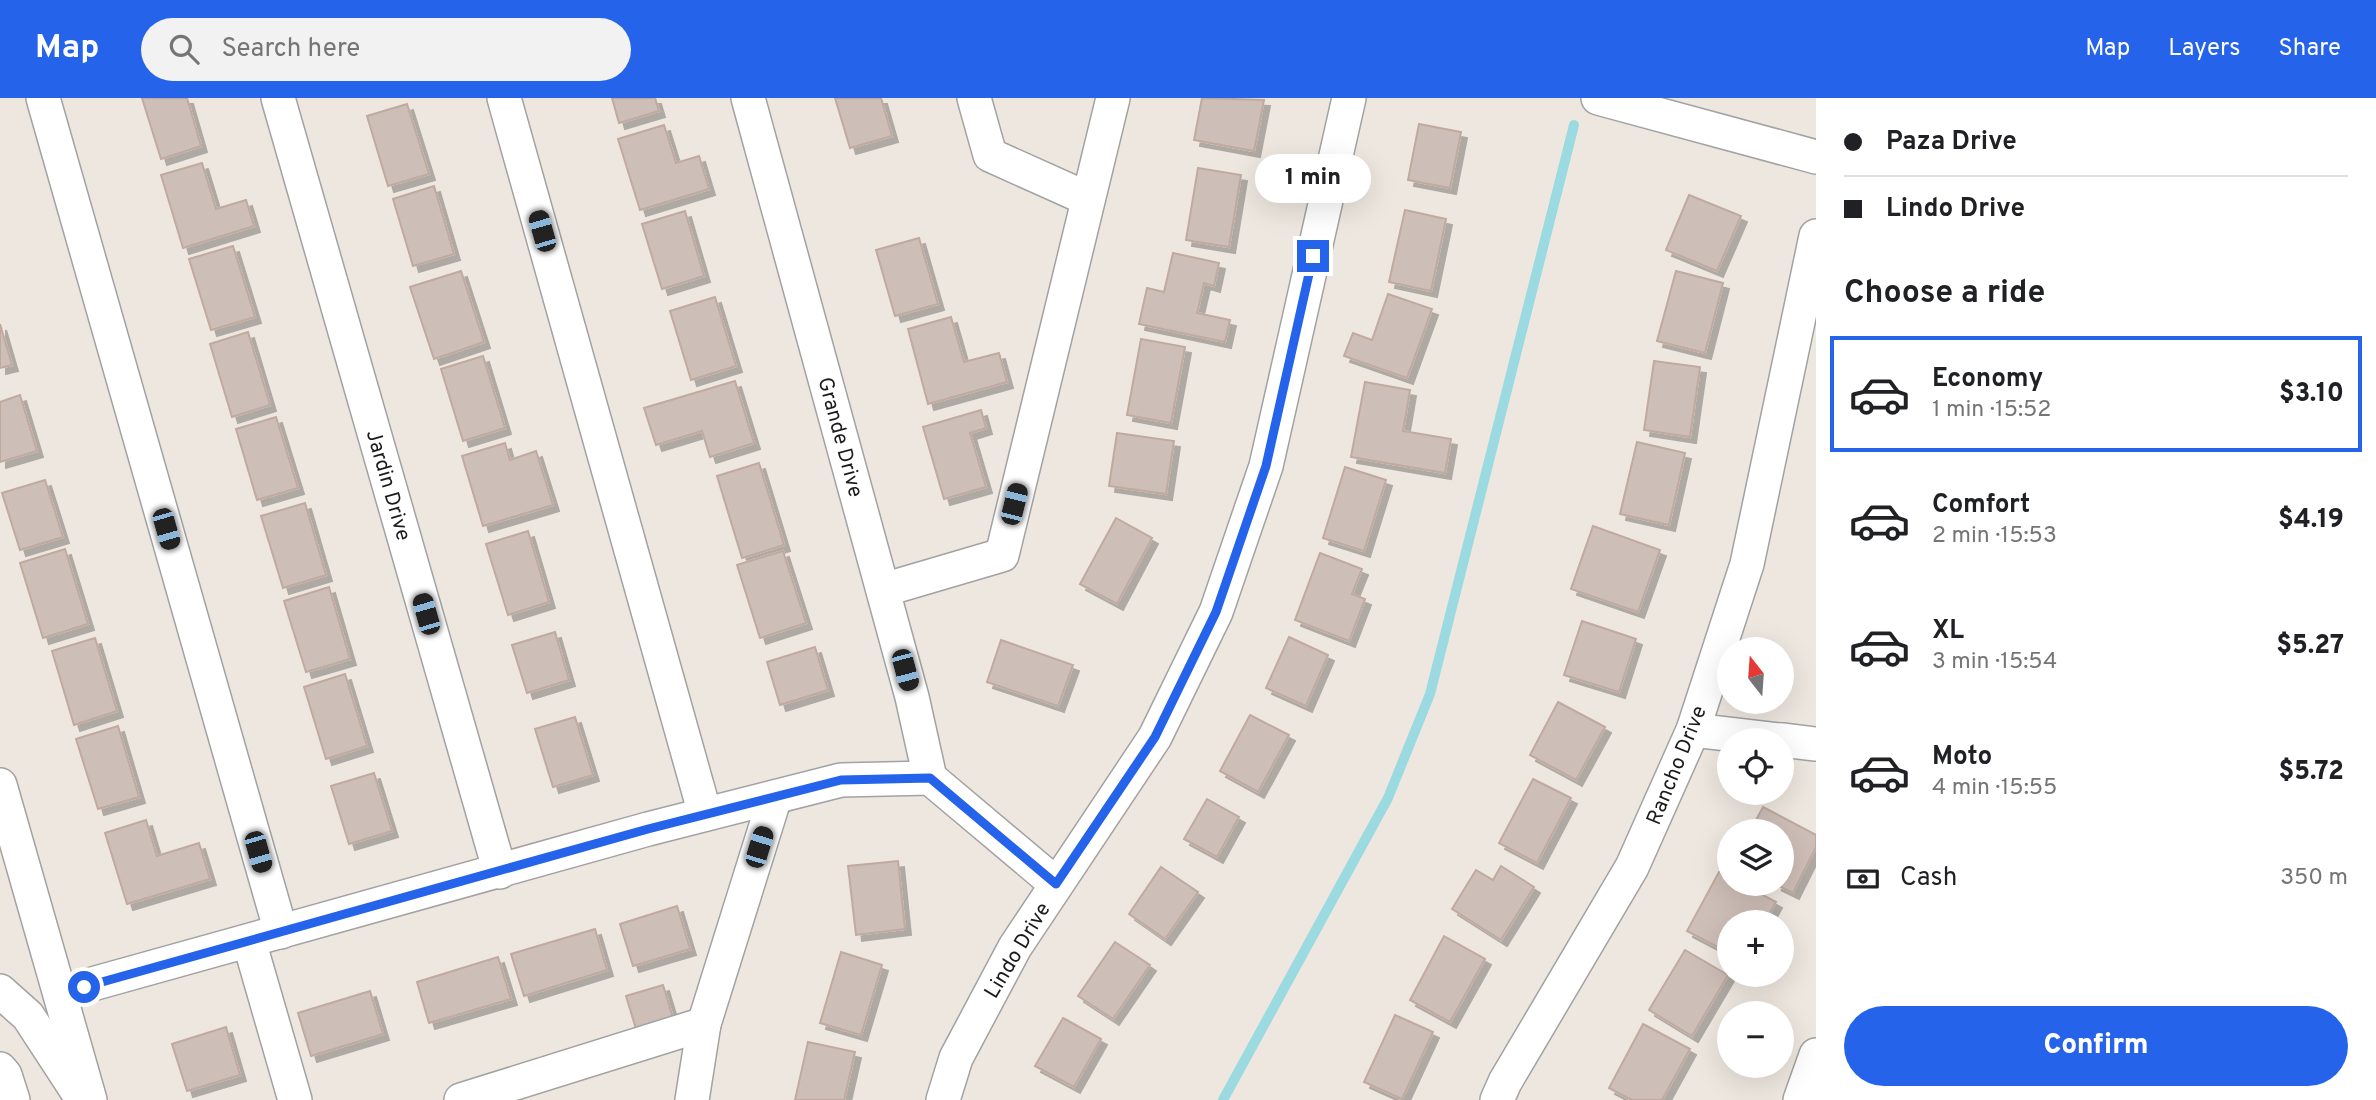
<!DOCTYPE html>
<html lang="en">
<head>
<meta charset="utf-8">
<style>
  body { margin:0; font-family:Overpass,sans-serif; background:#f2f2f2; color:#202124; height:100vh; display:flex; flex-direction:column; font-size:26px; white-space:nowrap }
  * { box-sizing:border-box; margin:0 }
  p { font-size:23px; color:#757577 }
  .icon { flex:none; width:38px; height:38px; fill:none; stroke:currentColor; stroke-width:2; stroke-linecap:round; stroke-linejoin:round }
  .map { position:relative; flex:1; overflow:hidden }
  .panel { display:flex; flex-direction:column; background:#fff; width:560px }
  .panel>* { flex:none }
  .guide { display:grid; align-content:center; height:154px; padding:0 28px; background:#fff }
  .needle { width:46px; rotate:343deg }
  .controls { position:absolute; left:1717px; top:539px; display:grid; gap:14px }
  .controls a { display:grid; place-items:center; width:77px; height:77px; border-radius:50%; background:#fff; box-shadow:0 7px 28px #0002; font-size:35px }
  .end { position:absolute; width:32px; height:32px; margin:-16px; border:9px solid #2563eb; background:#fff; box-shadow:0 0 0 4px #fff }
  .from { border-radius:50% }
  .bubble { position:absolute; height:49px; border-radius:24px; background:#fff; box-shadow:0 7px 28px #0002; font-size:23px; font-weight:800; line-height:49px; text-align:center }
  .car { position:absolute; width:21px; height:42px; margin:-21px -10px; border-radius:9px; box-shadow:0 0 5px 2px #0007; background:linear-gradient(#222 24%,#8ab4d8 0 40%,#222 0 76%,#8ab4d8 0 86%,#222 0) }
  .guide b { display:flex; align-items:center; gap:24px; height:66px; font-size:26px }
  .guide b+b { border-top:2px solid #e0e0e0 }
  .guide i { width:18px; height:18px; background:#202124 }
  ul { padding:0; list-style:none }
  li { display:flex; align-items:center; gap:21px; height:116px; margin:0 14px 10px; padding:0 14px; border:4px solid transparent; border-radius:0px }
  li div { flex:1 }
  li b { display:block; font-size:26px }
  li em { font-style:normal; font-weight:800 }
  li.current { border-color:#2563eb }
  li>.icon { width:63px; height:63px; stroke-width:1.5 }
  h2 { padding:0 28px; font-size:32px; line-height:84px }
  .pay { display:flex; align-items:center; gap:18px; height:77px; padding:0 28px; font-size:26px }
  .pay p { margin-inline-start:auto }
  .primary-button { display:flex; gap:14px; margin-top:auto; padding:14px 28px }
  .primary-button a { flex:1; height:80px; border-radius:42px; background:#2563eb; color:#fff; font-size:28px; font-weight:800; line-height:80px; text-align:center }
  header { display:flex; align-items:center; gap:42px; box-sizing:border-box; height:98px; padding:0 35px; background:#2563eb; color:#fff }
  header strong { font-size:33px }
  nav { display:flex; gap:38px; margin-inline-start:auto; font-size:24px }
  .search { width:490px; height:63px; background:#f2f2f2; display:flex; align-items:center; gap:18px; box-sizing:border-box; padding:0 24px; border-radius:38px; color:#757577; font-size:26px }
  main { display:flex; flex:1; min-height:0 }
  .map>svg:first-child { display:block }
  .lines { fill:none; stroke-linecap:round; stroke-linejoin:round }
  .stream { stroke:#9bdae0; stroke-width:10 }
  .building { fill:#cebeb8; stroke:#c0aaa0; stroke-width:2; filter:url(#shadow) }
  .minor-casing { stroke:#a2a2a2; stroke-width:36 }
  .minor { stroke:#fff; stroke-width:33 }
  .route { stroke:#2563eb; stroke-width:9 }
  .labels { text-anchor:middle; stroke-width:7; stroke-linejoin:round; paint-order:stroke }
  .street-label { font-size:21px; fill:#1b1b1b; stroke:#fff }
</style>
</head>
<body>
<header>
<strong>Map</strong>
<div class="search"><svg class="icon" aria-label="search" viewBox="0 0 24 24"><circle cx="10" cy="10" r="6"/><path d="M15 15l6 6"/></svg>Search here</div>
<nav><a>Map</a><a>Layers</a><a>Share</a></nav>
</header>
<main>
<div class="map">
<svg width="1816" height="1002" viewBox="0 0 1816 1002">
  <defs>
    <filter id="shadow"><feDropShadow dx="6" dy="6" stdDeviation="0" flood-color="#0004"/></filter>
  </defs>
  <rect width="100%" height="100%" fill="#eee7df"/>
  <g class="lines">
    <path class="stream" d="M1223,1002l165,-302 42,-104 144,-569"/>
  </g>
  <g class="building">
    <path d="M142,0h45l14,48 -40,13z"/>
    <path d="M612,0h43l4,13 -40,12z"/>
    <path d="M835,0h46l11,38 -42,12z"/>
    <path d="M1202,0l62,2 -10,51 -60,-11z"/>
    <path d="M407,6l22,70 -41,12 -21,-70z"/>
    <path d="M1419,26l42,8 -11,56 -42,-8z"/>
    <path d="M664,27l12,38 23,-7 10,33 -69,21 -22,-71z"/>
    <path d="M202,65l14,46 30,-9 8,26 -71,22 -22,-73z"/>
    <path d="M1198,70l43,7 -12,72 -43,-7z"/>
    <path d="M434,88l20,68 -41,12 -20,-67z"/>
    <path d="M1689,97l52,21 -24,55 -51,-21z"/>
    <path d="M1405,112l41,9 -15,72 -42,-9z"/>
    <path d="M685,113l19,65 -42,13 -20,-65z"/>
    <path d="M919,140l19,66 -43,12 -19,-66z"/>
    <path d="M233,148l22,71 -44,13 -22,-71z"/>
    <path d="M1173,155l46,10 -5,23 -10,-3 -7,30 33,7 -5,22 -86,-18 8,-36 17,4z"/>
    <path d="M461,173l23,71 -50,17 -24,-72z"/>
    <path d="M1676,173l47,12 -18,70 -48,-12z"/>
    <path d="M1388,196l44,15 -25,69 -63,-22 9,-23 19,7z"/>
    <path d="M715,199l21,69 -45,14 -21,-69z"/>
    <path d="M951,219l13,45 35,-9 8,29 -79,22 -20,-75z"/>
    <path d="M0,226l12,41 -12,3z"/>
    <path d="M248,234l22,73 -38,12 -22,-73z"/>
    <path d="M1141,241l44,8 -14,76 -44,-8z"/>
    <path d="M483,258l22,72 -42,13 -22,-72z"/>
    <path d="M1654,263l46,6 -10,70 -46,-7z"/>
    <path d="M735,283l19,62 -44,14 -8,-26 -46,14 -12,-37z"/>
    <path d="M1365,284l45,8 -7,41 48,8 -6,34 -94,-16z"/>
    <path d="M20,297l17,56 -37,11v-60z"/>
    <path d="M981,312l5,18 -16,5 16,54 -42,12 -21,-72z"/>
    <path d="M276,319l22,71 -41,12 -21,-71z"/>
    <path d="M1117,335l57,8 -8,53 -57,-8z"/>
    <path d="M1637,344l48,11 -16,72 -49,-11z"/>
    <path d="M505,345l5,17 26,-9 17,54 -70,21 -21,-70z"/>
    <path d="M759,365l25,82 -42,13 -25,-82z"/>
    <path d="M1345,369l41,13 -22,71 -41,-13z"/>
    <path d="M45,382l18,57 -43,13 -18,-57z"/>
    <path d="M305,405l21,72 -43,13 -22,-72z"/>
    <path d="M1116,420l36,20 -35,66 -37,-20z"/>
    <path d="M1593,428l67,24 -22,62 -67,-23z"/>
    <path d="M528,433l21,71 -41,13 -22,-71z"/>
    <path d="M65,451l23,75 -45,14 -23,-75z"/>
    <path d="M783,453l23,72 -46,15 -23,-73z"/>
    <path d="M1320,455l42,16 -10,25 13,5 -16,42 -54,-21z"/>
    <path d="M329,489l21,72 -44,13 -22,-71z"/>
    <path d="M1582,523l54,18 -17,53 -55,-17z"/>
    <path d="M555,534l14,48 -42,13 -15,-48z"/>
    <path d="M1289,539l39,18 -22,51 -40,-18z"/>
    <path d="M95,540l22,73 -43,14 -22,-74z"/>
    <path d="M1001,542l72,25 -15,41 -71,-24z"/>
    <path d="M815,549l13,43 -48,15 -13,-43z"/>
    <path d="M345,576l22,72 -41,13 -22,-72z"/>
    <path d="M1558,604l47,25 -29,53 -46,-25z"/>
    <path d="M1250,617l39,20 -31,57 -38,-21z"/>
    <path d="M575,619l18,58 -40,12 -18,-58z"/>
    <path d="M118,628l21,71 -41,12 -22,-70z"/>
    <path d="M374,675l18,58 -43,13 -18,-58z"/>
    <path d="M1533,681l38,19 -34,65 -38,-20z"/>
    <path d="M1207,701l32,18 -22,40 -33,-18z"/>
    <path d="M1763,709l53,28v12l-23,46 -18,-9h7v-53h-32z"/>
    <path d="M146,722l11,36 42,-13 11,36 -83,25 -22,-71z"/>
    <path d="M898,763l7,68 -49,6 -8,-69z"/>
    <path d="M1501,768l33,21 -33,53 -49,-31 24,-39 17,10z"/>
    <path d="M1161,769l37,25 -33,47 -36,-25z"/>
    <path d="M1719,774l10,5v7h13l34,18 -11,20h-36v31l-42,-22z"/>
    <path d="M677,808l13,43 -57,17 -13,-42z"/>
    <path d="M595,831l12,41 -83,26 -13,-42z"/>
    <path d="M1444,838l41,23 -35,63 -40,-22z"/>
    <path d="M1115,844l35,23 -37,54 -35,-23z"/>
    <path d="M1685,852l43,25 -36,61 -43,-26z"/>
    <path d="M841,854l41,13 -21,70 -41,-12z"/>
    <path d="M498,859l13,42 -82,24 -12,-41z"/>
    <path d="M663,887l10,33 -37,11 -10,-33z"/>
    <path d="M370,893l13,43 -72,22 -13,-43z"/>
    <path d="M1395,917l38,17 -31,67 -38,-17z"/>
    <path d="M1063,920l38,21 -27,48 -39,-21z"/>
    <path d="M1643,926l47,25 -28,51h-30l-23,-12z"/>
    <path d="M226,929l14,48 -53,16 -15,-47z"/>
    <path d="M808,944l47,10 -11,48h-49z"/>
  </g>
  <g class="lines">
    <defs>
      <g id="minor">
        <path d="M43,0l238,834"/>
        <path d="M278,0l222,774"/>
        <path d="M504,0l201,716"/>
        <path d="M748,0l164,599 18,81"/>
        <path d="M974,0l16,57 98,44"/>
        <path d="M1598,0l218,59"/>
        <path d="M883,492l119,-35 111,-457"/>
        <path d="M1693,632l87,10"/>
        <path d="M1782,642l34,4"/>
        <path d="M0,687l90,315"/>
        <path d="M249,843l46,159"/>
        <path d="M0,893l28,25 51,78"/>
        <path d="M60,895l588,-164 193,-49 89,-2 126,106"/>
        <path d="M0,971l5,6 8,25"/>
        <path d="M461,1002l243,-76"/>
        <path d="M692,1002l12,-76 71,-227"/>
        <path d="M943,1002l13,-42 59,-111 140,-210 61,-125 50,-146 83,-368"/>
        <path d="M1497,1002l8,-18 127,-215 61,-137 54,-166 69,-328"/>
        <path d="M1800,1002l16,-45"/>
      </g>
    </defs>
    <use href="#minor" class="minor-casing"/>
    <use href="#minor" class="minor"/>
  </g>
  <g class="lines">
    <path class="route" d="M84,889l564,-158 193,-49 89,-2 126,106 99,-147 61,-125 50,-146 47,-210"/>
  </g>
  <g class="labels">
    <g class="street-label">
      <text transform="translate(841 339) rotate(75)" y="7">Grande Drive</text>
      <text transform="translate(389 387) rotate(74)" y="7">Jardin Drive</text>
      <text transform="translate(1676 667) rotate(-68)" y="7">Rancho Drive</text>
      <text transform="translate(1017 852) rotate(-59)" y="7">Lindo Drive</text>
    </g>
  </g>
</svg>
<div class="controls">
<a><svg class="needle" viewBox="-14 -14 28 28"><path d="M0-13l5 13h-10z" fill="#e53935"/><path d="M0 13l5-13h-10z" fill="#757577"/></svg></a>
<a><svg class="icon" aria-label="locate" viewBox="0 0 24 24"><circle cx="12" cy="12" r="6"/><path d="M12 2v4M12 18v4M2 12h4M18 12h4"/></svg></a>
<a><svg class="icon" aria-label="layers" viewBox="0 0 24 24"><path d="M12 4l9 5-9 5-9-5zM3 14l9 5 9-5"/></svg></a>
<a>+</a>
<a>−</a>
</div>
<i class="end from" style="left:84px;top:889px"></i>
<i class="end" style="left:1313px;top:158px"></i>
<div class="bubble" style="left:1255px;top:56px;width:116px">1 min</div>
<i class="car" style="left:542px;top:133px;rotate:344deg"></i>
<i class="car" style="left:1014px;top:406px;rotate:14deg"></i>
<i class="car" style="left:166px;top:431px;rotate:164deg"></i>
<i class="car" style="left:426px;top:516px;rotate:344deg"></i>
<i class="car" style="left:905px;top:572px;rotate:165deg"></i>
<i class="car" style="left:759px;top:749px;rotate:17deg"></i>
<i class="car" style="left:258px;top:754px;rotate:164deg"></i>
</div>
<section class="panel">
<div class="guide">
<b><i class="from"></i>Paza Drive</b>
<b><i></i>Lindo Drive</b>
</div>
<h2>Choose a ride</h2>
<ul>
<li class="current"><svg class="icon" aria-label="car" viewBox="0 0 24 24"><path d="M5 17H2v-5l4-1 3-4h7l3 4 3 1v5h-3M9 17h6M6 11h13"/><circle cx="7" cy="17" r="2"/><circle cx="17" cy="17" r="2"/></svg><div><b>Economy</b><p>1 min · 15:52</p></div><em>$3.10</em></li>
<li><svg class="icon" aria-label="car" viewBox="0 0 24 24"><path d="M5 17H2v-5l4-1 3-4h7l3 4 3 1v5h-3M9 17h6M6 11h13"/><circle cx="7" cy="17" r="2"/><circle cx="17" cy="17" r="2"/></svg><div><b>Comfort</b><p>2 min · 15:53</p></div><em>$4.19</em></li>
<li><svg class="icon" aria-label="car" viewBox="0 0 24 24"><path d="M5 17H2v-5l4-1 3-4h7l3 4 3 1v5h-3M9 17h6M6 11h13"/><circle cx="7" cy="17" r="2"/><circle cx="17" cy="17" r="2"/></svg><div><b>XL</b><p>3 min · 15:54</p></div><em>$5.27</em></li>
<li><svg class="icon" aria-label="car" viewBox="0 0 24 24"><path d="M5 17H2v-5l4-1 3-4h7l3 4 3 1v5h-3M9 17h6M6 11h13"/><circle cx="7" cy="17" r="2"/><circle cx="17" cy="17" r="2"/></svg><div><b>Moto</b><p>4 min · 15:55</p></div><em>$5.72</em></li>
</ul>
<div class="pay"><svg class="icon" aria-label="cash" viewBox="0 0 24 24"><path d="M3 7h18v10H3z"/><circle cx="12" cy="12" r="2"/></svg>Cash<p>350 m</p></div>
<div class="primary-button"><a>Confirm</a></div>
</section>
</main>
</body>
</html>
